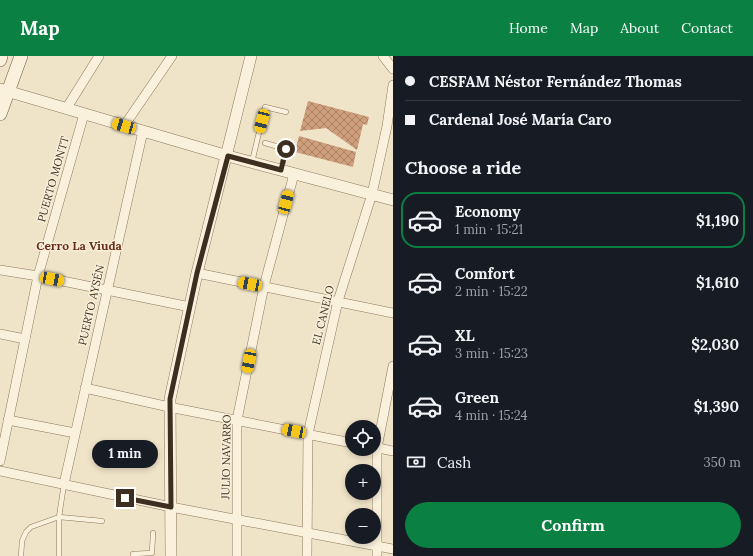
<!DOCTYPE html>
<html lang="en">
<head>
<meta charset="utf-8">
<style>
  body { margin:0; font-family:Lora,serif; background:#242831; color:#f1f3f6; height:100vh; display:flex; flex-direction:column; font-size:15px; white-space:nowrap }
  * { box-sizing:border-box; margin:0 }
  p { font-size:13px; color:#9ea1a6 }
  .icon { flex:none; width:22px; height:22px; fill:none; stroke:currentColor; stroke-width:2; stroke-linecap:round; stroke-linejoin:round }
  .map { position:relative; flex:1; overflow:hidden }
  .side { display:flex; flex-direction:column; background:#171b24; width:360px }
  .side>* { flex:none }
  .banner { display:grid; align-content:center; height:88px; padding:0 12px; background:#171b24 }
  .tools { position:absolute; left:345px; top:364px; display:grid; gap:8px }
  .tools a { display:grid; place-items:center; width:36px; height:36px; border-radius:50%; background:#171b24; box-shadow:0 2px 6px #0003; font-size:20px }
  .end { position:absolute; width:18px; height:18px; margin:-9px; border:5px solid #3d2e20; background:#fff; box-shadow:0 0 0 2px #fff }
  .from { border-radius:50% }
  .bubble { position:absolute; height:28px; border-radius:14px; background:#171b24; box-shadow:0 2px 6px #0003; font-size:13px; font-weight:700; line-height:28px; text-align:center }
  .car { position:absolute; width:12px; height:24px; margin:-12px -6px; border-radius:5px; box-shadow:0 0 3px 1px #0007; background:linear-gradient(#f5c518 24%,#345 0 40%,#f5c518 0 76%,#345 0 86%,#f5c518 0) }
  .banner b { display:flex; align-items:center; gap:14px; height:38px; font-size:15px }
  .banner b+b { border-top:1px solid #363941 }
  .banner i { width:10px; height:10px; background:#f1f3f6 }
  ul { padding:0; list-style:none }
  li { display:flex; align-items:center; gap:12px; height:56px; margin:0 8px 6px; padding:0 4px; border:2px solid transparent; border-radius:16px }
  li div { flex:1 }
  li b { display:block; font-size:15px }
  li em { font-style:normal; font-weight:700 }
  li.current { border-color:#0b8043 }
  li>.icon { width:36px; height:36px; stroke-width:1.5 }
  h2 { padding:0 12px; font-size:18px; line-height:48px }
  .pay { display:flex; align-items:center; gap:10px; height:44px; padding:0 12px; font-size:15px }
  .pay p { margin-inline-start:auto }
  .cta { display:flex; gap:8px; margin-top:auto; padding:8px 12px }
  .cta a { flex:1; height:46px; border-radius:24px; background:#0b8043; color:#fff; font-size:16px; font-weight:700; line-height:46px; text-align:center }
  header { display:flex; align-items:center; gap:24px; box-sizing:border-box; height:56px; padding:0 20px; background:#0b8043; color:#fff }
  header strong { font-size:19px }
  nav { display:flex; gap:22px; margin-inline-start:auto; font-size:14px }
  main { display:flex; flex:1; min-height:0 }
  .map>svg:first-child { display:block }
  .building { fill:url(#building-cross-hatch) }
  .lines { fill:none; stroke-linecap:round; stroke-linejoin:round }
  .service-casing { stroke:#8d765c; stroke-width:5.5 }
  .minor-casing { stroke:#8d765c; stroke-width:10 }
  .tertiary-casing { stroke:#8d765c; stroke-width:12 }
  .secondary-casing { stroke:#6f573f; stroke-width:14 }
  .service { stroke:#faf1dc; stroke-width:4.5 }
  .minor { stroke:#faf1dc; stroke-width:9 }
  .tertiary { stroke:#faf1dc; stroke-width:11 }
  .secondary { stroke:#faf1dc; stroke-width:13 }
  .route { stroke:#3d2e20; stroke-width:5 }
  .labels { text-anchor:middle; stroke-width:3; stroke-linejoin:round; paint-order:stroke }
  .street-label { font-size:11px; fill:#3d2e20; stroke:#f7eed8 }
  .neighbourhood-label { font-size:12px; font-weight:bold; fill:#6b2e1e; stroke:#f7eed8 }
</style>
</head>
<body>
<header>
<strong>Map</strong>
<nav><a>Home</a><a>Map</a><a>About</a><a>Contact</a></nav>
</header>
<main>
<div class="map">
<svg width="393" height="500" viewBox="0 0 393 500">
  <defs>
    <pattern id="building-cross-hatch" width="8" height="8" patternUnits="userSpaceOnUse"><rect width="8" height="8" fill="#cf9f7d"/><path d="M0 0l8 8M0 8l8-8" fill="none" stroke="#a98266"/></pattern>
  </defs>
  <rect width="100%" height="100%" fill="#f0e4c8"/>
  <g class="building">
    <path d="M308,45l61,16 -2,8 -4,-1 -6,26 -31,-22 -26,3z"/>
    <path d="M299,80l57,16 -3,15 -58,-15z"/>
  </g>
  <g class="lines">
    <defs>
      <g id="service">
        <path d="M265,87l21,6 -5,21"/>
        <path d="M252,106l13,-55 21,5"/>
        <path d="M21,500l1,-15 4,-9 5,-5 28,-10 43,4"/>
        <path d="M59,500v-39l5,-33"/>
        <path d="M133,500v-2l19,-1 1,-20"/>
      </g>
      <g id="minor">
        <path d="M383,0l10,13"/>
        <path d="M66,53l33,-53"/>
        <path d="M124,70l48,-70"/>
        <path d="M0,214l38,6 152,31"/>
        <path d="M197,217l196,40"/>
        <path d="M0,278l25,5"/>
        <path d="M85,332l84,19 183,36"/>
        <path d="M8,364l67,13"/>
        <path d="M374,391l19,4"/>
        <path d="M0,405l38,-185 46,-162"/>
        <path d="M0,415l171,36 222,42"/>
        <path d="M64,428l79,-353"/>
        <path d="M237,500v-136l27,-134 30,-112"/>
        <path d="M307,500l1,-122 30,-133 34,-107 15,-68 6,-41"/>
        <path d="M377,500v-108l16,-82"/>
      </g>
      <g id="tertiary">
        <path d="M0,33l228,67 165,44"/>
        <path d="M171,500l-1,-157 27,-126 54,-217"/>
      </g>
      <g id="secondary">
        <path d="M0,4l1,-4"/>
        <path d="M0,58l21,-58"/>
      </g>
    </defs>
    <use href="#service" class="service-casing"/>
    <use href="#minor" class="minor-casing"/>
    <use href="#tertiary" class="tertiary-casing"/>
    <use href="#secondary" class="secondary-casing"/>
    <use href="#service" class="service"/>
    <use href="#minor" class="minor"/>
    <use href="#tertiary" class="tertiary"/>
    <use href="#secondary" class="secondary"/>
  </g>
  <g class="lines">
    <path class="route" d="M125,442l46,9 -1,-108 27,-126 31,-117 53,14 5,-21"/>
  </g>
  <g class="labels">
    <g class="street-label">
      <text transform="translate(53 123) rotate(-74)" y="4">PUERTO MONTT</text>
      <text transform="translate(91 249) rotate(-77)" y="4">PUERTO AYSÉN</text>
      <text transform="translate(323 259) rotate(-76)" y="4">EL CANELO</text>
      <text transform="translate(226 401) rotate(-89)" y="4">JULIO NAVARRO</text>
    </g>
    <g class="neighbourhood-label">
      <text x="79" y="194">Cerro La Viuda</text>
    </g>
  </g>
</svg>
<div class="tools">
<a><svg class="icon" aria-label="locate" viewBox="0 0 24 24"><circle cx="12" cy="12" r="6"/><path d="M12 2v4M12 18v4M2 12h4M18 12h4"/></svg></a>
<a>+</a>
<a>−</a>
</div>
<i class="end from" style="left:286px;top:93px"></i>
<i class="end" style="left:125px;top:442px"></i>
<div class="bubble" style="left:92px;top:384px;width:66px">1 min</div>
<i class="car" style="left:262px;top:65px;rotate:194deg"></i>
<i class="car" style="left:124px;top:70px;rotate:286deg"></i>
<i class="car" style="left:286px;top:146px;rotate:15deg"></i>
<i class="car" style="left:52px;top:223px;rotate:101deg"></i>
<i class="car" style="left:250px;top:228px;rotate:281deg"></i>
<i class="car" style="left:249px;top:305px;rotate:191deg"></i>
<i class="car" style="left:294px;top:375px;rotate:281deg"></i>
</div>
<section class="side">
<div class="banner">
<b><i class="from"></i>CESFAM Néstor Fernández Thomas</b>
<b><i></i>Cardenal José María Caro</b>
</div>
<h2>Choose a ride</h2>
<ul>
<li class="current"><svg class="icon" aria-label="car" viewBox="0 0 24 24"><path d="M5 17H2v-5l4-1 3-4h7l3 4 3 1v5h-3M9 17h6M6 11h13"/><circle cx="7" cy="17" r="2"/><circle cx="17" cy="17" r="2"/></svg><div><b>Economy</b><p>1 min · 15:21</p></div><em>$1,190</em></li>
<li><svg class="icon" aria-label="car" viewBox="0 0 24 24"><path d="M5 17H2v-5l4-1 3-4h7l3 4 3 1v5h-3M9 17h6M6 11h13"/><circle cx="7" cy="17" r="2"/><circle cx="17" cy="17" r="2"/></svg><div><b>Comfort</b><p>2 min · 15:22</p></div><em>$1,610</em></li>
<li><svg class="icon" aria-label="car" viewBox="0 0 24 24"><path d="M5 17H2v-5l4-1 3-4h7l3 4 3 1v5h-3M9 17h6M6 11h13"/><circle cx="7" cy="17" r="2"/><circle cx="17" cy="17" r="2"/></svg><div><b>XL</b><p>3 min · 15:23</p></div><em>$2,030</em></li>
<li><svg class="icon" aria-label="car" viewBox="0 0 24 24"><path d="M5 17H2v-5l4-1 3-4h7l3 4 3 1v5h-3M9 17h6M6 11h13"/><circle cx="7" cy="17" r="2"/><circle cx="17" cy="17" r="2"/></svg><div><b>Green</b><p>4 min · 15:24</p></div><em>$1,390</em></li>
</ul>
<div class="pay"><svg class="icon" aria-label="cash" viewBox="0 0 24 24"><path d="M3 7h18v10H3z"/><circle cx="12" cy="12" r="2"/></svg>Cash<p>350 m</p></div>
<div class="cta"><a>Confirm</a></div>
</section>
</main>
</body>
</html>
